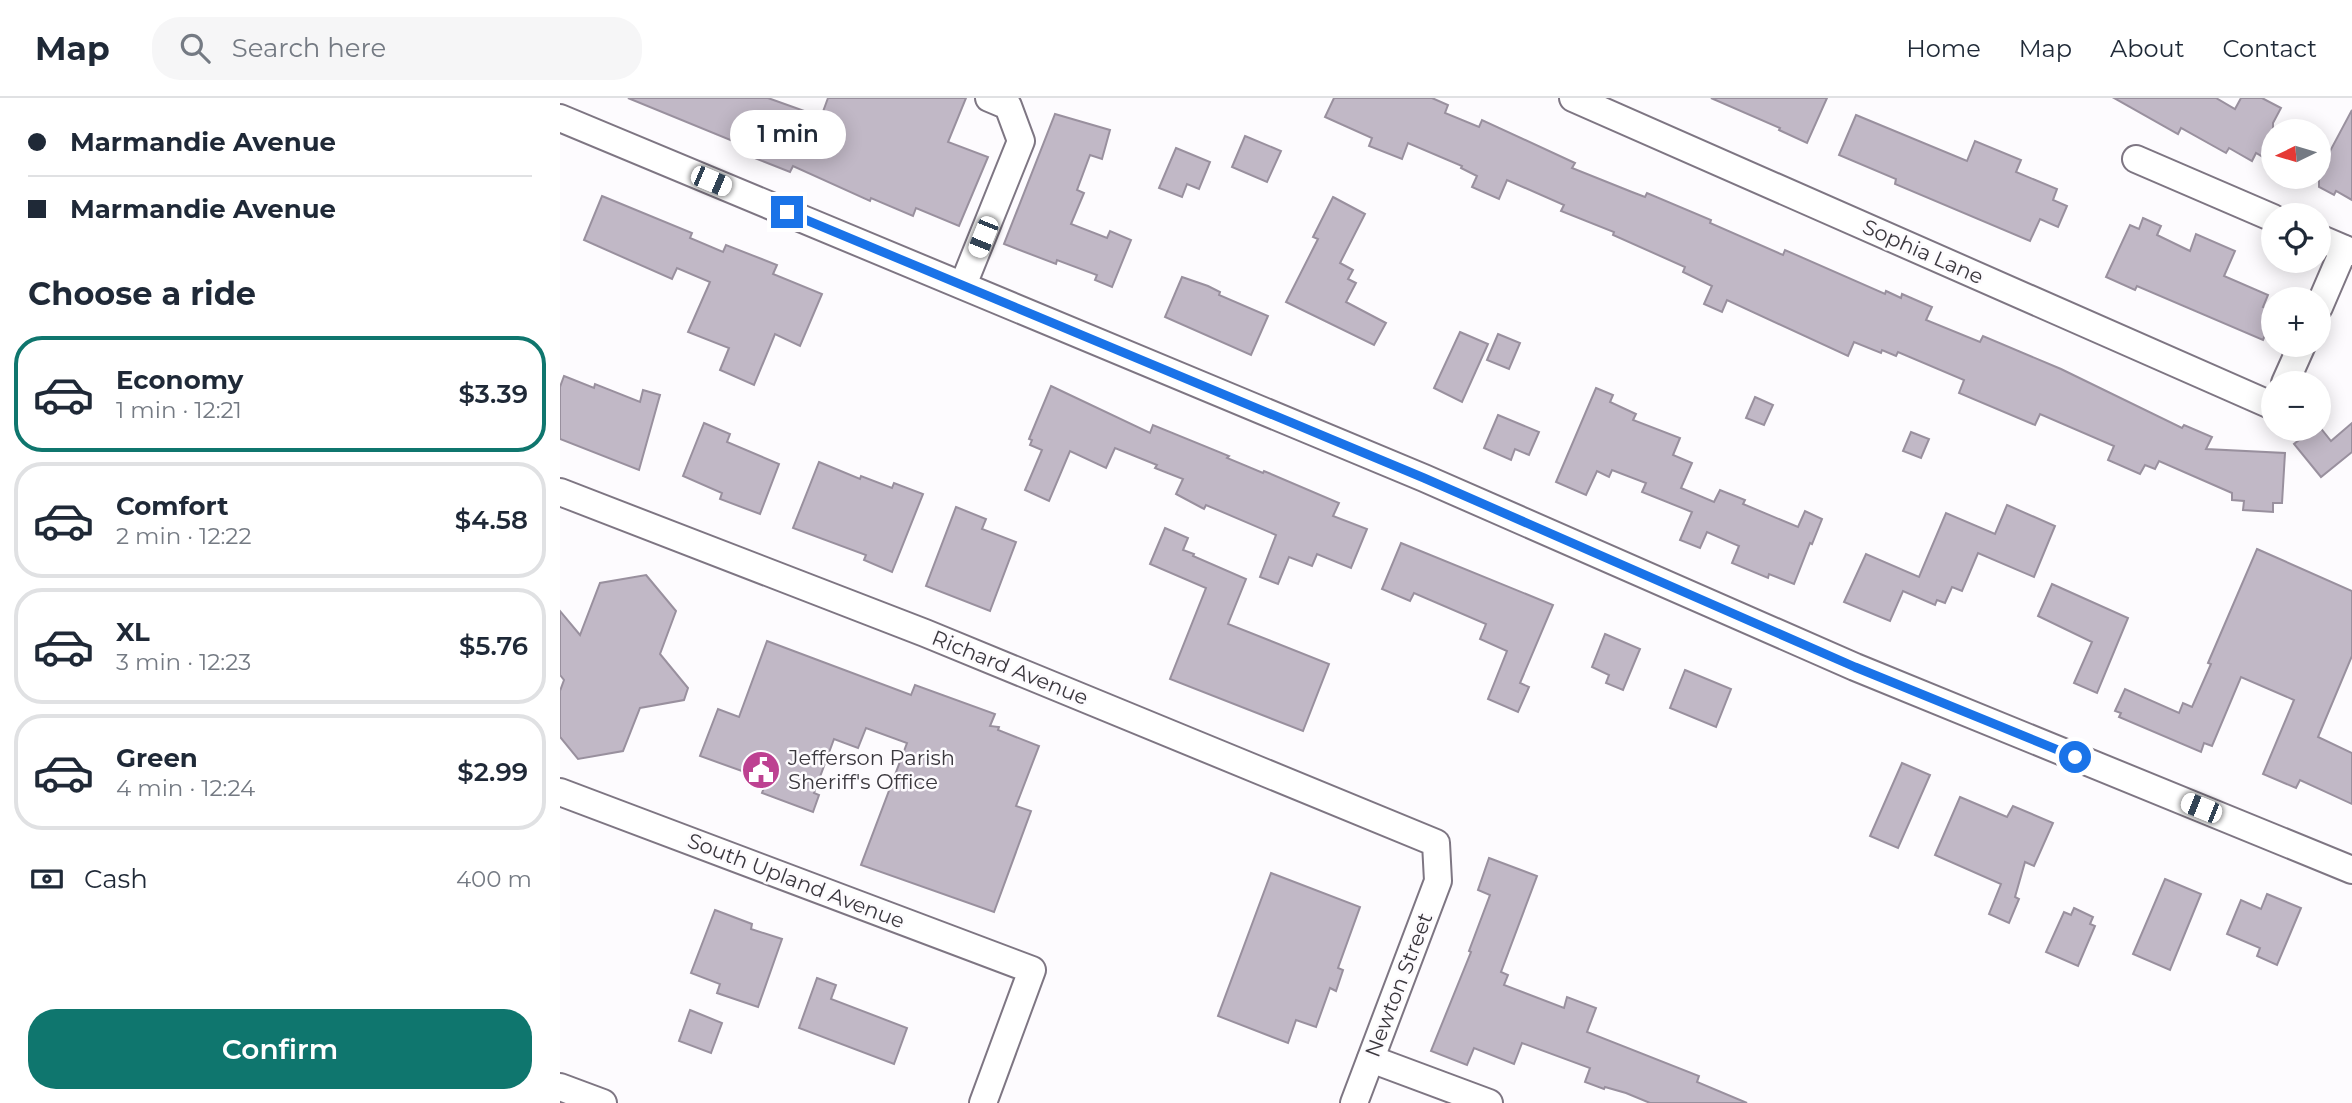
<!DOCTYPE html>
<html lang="en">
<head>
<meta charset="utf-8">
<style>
  body { margin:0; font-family:Montserrat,sans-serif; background:#f6f6f7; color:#1f2937; height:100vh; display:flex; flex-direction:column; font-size:26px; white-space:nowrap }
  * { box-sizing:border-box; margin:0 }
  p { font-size:23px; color:#747a83 }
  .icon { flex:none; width:38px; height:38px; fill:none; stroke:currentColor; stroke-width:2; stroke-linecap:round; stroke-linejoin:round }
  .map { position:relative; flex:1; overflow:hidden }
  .side { display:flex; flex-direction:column; background:#fff; width:560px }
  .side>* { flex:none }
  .banner { display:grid; align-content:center; height:154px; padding:0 28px; background:#fff }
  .needle { width:46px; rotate:265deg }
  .controls { position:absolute; left:1701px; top:21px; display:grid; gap:14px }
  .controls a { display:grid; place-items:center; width:70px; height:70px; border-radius:50%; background:#fff; box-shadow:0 4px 18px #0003; font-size:35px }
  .end { position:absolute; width:32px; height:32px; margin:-16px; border:9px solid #1a73e8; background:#fff; box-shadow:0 0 0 4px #fff }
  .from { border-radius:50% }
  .bubble { position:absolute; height:49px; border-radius:24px; background:#fff; box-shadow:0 4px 18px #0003; font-size:23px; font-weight:600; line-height:49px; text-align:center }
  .car { position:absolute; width:21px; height:42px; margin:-21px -10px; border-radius:9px; box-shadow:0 0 5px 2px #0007; background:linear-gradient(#fff 24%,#345 0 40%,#fff 0 76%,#345 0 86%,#fff 0) }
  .banner b { display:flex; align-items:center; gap:24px; height:66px; font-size:26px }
  .banner b+b { border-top:2px solid #e0e1e3 }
  .banner i { width:18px; height:18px; background:#1f2937 }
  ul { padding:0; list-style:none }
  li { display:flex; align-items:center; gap:21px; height:116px; margin:0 14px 10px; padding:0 14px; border:4px solid #e0e1e3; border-radius:28px }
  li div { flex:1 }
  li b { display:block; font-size:26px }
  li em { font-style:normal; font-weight:600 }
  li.current { border-color:#0f766e }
  li>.icon { width:63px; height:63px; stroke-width:1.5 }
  h2 { padding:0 28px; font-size:32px; line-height:84px }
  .pay { display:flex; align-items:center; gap:18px; height:77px; padding:0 28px; font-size:26px }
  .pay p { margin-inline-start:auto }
  .primary-button { display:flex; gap:14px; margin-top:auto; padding:14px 28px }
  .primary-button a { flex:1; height:80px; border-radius:28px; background:#0f766e; color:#fff; font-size:28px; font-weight:600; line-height:80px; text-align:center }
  header { display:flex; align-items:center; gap:42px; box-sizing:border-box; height:98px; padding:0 35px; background:#fff; border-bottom:2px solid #e0e1e3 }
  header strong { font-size:33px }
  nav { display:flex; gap:38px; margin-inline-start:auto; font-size:24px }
  .search { width:490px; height:63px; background:#f6f6f7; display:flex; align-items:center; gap:18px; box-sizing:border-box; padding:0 24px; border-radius:28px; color:#747a83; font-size:26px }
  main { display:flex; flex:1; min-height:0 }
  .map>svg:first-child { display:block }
  .building { fill:#c1b8c6; stroke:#99909e; stroke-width:2 }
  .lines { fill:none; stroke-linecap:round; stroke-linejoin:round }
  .minor-casing { stroke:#7e7683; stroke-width:30 }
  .minor { stroke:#fff; stroke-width:26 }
  .route { stroke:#1a73e8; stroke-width:9 }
  .labels { text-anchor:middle; stroke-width:5; stroke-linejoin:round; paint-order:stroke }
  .street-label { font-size:21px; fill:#3b383e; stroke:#fdfbfe }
  .poi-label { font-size:21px; fill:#3b383e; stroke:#fdfbfe; text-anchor:start }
</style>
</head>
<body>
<header>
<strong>Map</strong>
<div class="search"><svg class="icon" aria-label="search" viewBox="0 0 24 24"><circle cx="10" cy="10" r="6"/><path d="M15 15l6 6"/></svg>Search here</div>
<nav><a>Home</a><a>Map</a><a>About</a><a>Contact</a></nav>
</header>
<main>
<section class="side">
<div class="banner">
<b><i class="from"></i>Marmandie Avenue</b>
<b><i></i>Marmandie Avenue</b>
</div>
<h2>Choose a ride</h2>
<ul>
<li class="current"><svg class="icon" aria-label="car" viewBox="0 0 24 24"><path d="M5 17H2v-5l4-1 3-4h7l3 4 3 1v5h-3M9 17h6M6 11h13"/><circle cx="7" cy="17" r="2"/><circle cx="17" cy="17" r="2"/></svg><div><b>Economy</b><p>1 min · 12:21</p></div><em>$3.39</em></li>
<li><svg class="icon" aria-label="car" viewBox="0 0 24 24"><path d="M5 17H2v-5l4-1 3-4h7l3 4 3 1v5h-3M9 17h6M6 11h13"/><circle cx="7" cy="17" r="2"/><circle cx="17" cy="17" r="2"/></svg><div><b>Comfort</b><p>2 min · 12:22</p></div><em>$4.58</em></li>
<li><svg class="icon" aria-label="car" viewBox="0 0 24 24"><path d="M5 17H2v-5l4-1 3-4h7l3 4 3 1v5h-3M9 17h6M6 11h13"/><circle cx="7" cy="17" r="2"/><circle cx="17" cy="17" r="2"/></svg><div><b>XL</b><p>3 min · 12:23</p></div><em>$5.76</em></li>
<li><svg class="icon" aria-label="car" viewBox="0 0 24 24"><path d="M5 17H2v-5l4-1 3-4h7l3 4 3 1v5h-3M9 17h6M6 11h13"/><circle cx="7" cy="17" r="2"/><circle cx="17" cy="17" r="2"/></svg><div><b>Green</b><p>4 min · 12:24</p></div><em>$2.99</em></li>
</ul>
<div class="pay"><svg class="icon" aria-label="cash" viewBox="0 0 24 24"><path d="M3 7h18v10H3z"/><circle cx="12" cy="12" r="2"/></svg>Cash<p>400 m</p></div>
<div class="primary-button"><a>Confirm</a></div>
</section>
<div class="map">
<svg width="1792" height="1005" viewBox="0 0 1792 1005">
  <rect width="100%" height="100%" fill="#fdfbfe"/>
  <g class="building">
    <path d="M68,0h140l53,19 7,-19h138l-18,44 40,15 -29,69 -43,-18 -3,8 -42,-18 -1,3 -77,-35 -3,6 -38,-15 3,-7z"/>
    <path d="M774,0h98l16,7 -3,8 34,14 3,-7 93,43 -3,5 60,24 13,5 2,-4 64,27 -1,3 73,32 2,-5 100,44 1,-3 15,7 1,-4 30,13 -6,13 54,22 3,-6 78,33 121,59 2,-3 28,12 -6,12 79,4 -3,50h-9v9l-30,-2 1,-9 -12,-1v-7l-73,-32 -4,8 -10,-4 -5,9 -32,-14 6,-14 -74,-32 -5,11 -76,-32 5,-13 -66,-28 -2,4 -14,-6 -1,3 -27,-11 -6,14 -121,-56 -5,12 -18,-8 8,-18 -29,-14 2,-5 -72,-32 1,-3 -53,-21 3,-6 -57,-25 -8,19 -27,-12 5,-11 -16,-8 1,-2 -54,-23 -6,16 -33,-13 3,-8 -47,-21z"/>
    <path d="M1151,0h116l-20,45 -28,-13 1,-2z"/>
    <path d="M1554,0h102l19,11 6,-11h21l19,10 -8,15v40l-17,-10 -4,8 -23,-13 -3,5 -45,-25 -3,6z"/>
    <path d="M1792,12v90l-16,-9 -2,4 -15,-8v-37l9,5z"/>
    <path d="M495,16l55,16 -8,29 -12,-4 -13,35 7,3 -13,31 36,14 3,-7 21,9 -19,47 -17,-7 2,-5 -40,-15 -1,4 -52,-20z"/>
    <path d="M1296,17l111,46 8,-20 46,19 -5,12 41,17 -4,11 14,6 -9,21 -18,-8 -10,22 -135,-57 1,-5 -57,-24z"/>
    <path d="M685,38l36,15 -14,31 -35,-15z"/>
    <path d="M616,50l34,14 -11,27 -12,-5 -5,13 -23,-9z"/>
    <path d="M42,98l90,37 -2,5 33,14 3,-7 51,20 -4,9 49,20 -22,52 -25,-12 -21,51 -34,-15 9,-22 -41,-16 22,-50 -33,-14 -5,11 -88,-39z"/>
    <path d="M773,99l32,17 -25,49 13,7 -5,9 8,4 -10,19 40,21 -12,22 -88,-43 32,-63 -5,-2z"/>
    <path d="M1583,120l18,8 -4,9 33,16 6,-17 39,17 -11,25 44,19 -5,12 10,5v4l-10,24 -126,-54 -2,4 -29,-13 24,-52 9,4z"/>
    <path d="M622,179l26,9 12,6 -1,3 49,21 -17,39 -86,-38z"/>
    <path d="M900,234l28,12 -26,58 -28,-14z"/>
    <path d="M938,236l22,9 -11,26 -22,-9z"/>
    <path d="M4,278l30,12 1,-4 45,18 3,-12 17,5 -21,75 -79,-31v-52z"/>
    <path d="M491,288l99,47 3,-8 76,31 -2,2 36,15 1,-2 75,32 -6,13 34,13 -16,39 -34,-14 -5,12 -23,-9 -11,27 -18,-7 16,-42 -70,-30 -2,4 -28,-15 7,-15 -28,-11 2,-3 -42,-17 -9,20 -36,-17 -21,50 -24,-11 17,-40 -12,-5 2,-5 -3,-1z"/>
    <path d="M1036,290l17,7 -3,7 26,12 -3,6 47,18 -7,17 19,8 -11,25 33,14 6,-12 25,10 -2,4 55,23 7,-16 17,8 -10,25 -2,-1 -16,41 -25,-10 -1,4 -36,-15 7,-17 -32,-14 -7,16 -20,-8 12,-28 -50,-20 4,-9 -34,-13 -3,7 -12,-6 -11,24 -30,-13z"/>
    <path d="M1195,299l18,8 -9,20 -18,-7z"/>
    <path d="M938,317l41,17 -10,23 -14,-6 -4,11 -27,-12z"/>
    <path d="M144,325l26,11 -3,8 52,22 -19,50 -40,-15 2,-6 -39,-17z"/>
    <path d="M1792,325v29l-31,25 -27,-33 19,-15h6v-3l12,15z"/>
    <path d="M1351,334l18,7 -8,19 -18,-7z"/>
    <path d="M259,364l41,17 1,-3 31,12 2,-5 29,11 -31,78 -28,-12 2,-5 -73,-27z"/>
    <path d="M1447,407l48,21 -21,51 -56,-24 -16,38 -10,-4 -7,16 -8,-3 -2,5 -32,-14 -13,30 -46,-19 22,-48 53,23 27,-64 49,21z"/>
    <path d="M396,409l30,12 -4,10 34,13 -26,69 -64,-25z"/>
    <path d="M605,430l23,10 -5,12 11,4 -1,2 53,23 -18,45 101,40 -26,67 -133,-52 36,-91 -56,-24z"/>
    <path d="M841,445l152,62 -33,78 9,4 -11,25 -30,-13 19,-48 -27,-12 6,-15 -72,-31 -4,8 -28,-12z"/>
    <path d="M1697,451l95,42v65l-34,81 34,16v51l-52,-24 -4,8 -33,-14 31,-74 -53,-23 -29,69 -8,-3 -3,9 -82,-35 2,-4 -6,-2 10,-22 54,24 4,-10 9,4 19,-43 -3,-1z"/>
    <path d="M86,477l30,36 -16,43 28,34 -4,12 -44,8 -17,43 -45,8 -18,-22v-46l4,-11 -4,-5v-64l20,24 20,-52z"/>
    <path d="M1492,486l76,34 -31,75 -23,-10 18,-41 -54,-26z"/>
    <path d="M1045,536l35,15 -17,41 -17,-7 3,-8 -17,-8z"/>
    <path d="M207,543l144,54 4,-10 80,29 -5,12 9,1 -1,3 41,16 -23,60 15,5 -37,101 -133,-47 46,-122 -41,-15 -8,20 -24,-9 -20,54 5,2 -6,17 -51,-19 5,-13 -67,-24 18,-47 21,8z"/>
    <path d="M1125,572l46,19 -15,38 -46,-19z"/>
    <path d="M1342,665l28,12 -32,73 -28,-12z"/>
    <path d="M1400,699l47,20 6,-11 40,17 -19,43 -9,-4 -10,35 4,2 -10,24 -20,-9 12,-30 -66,-29z"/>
    <path d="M929,760l48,18 -36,96 7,3 -4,10 60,23 3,-11 29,11 -9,24 112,44 -2,6 50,21h-97l-24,-10 -21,-6 -1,2 -19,-7 5,-14 -68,-25 -8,21 -40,-16 -7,17 -36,-14 40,-99 -2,-1 21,-56 -12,-5z"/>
    <path d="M711,775l89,34 -22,61 5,2 -7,21 -6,-3 -14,39 -20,-7 -8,23 -70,-27z"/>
    <path d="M1605,781l36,15 -31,76 -37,-16z"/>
    <path d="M1707,796l34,14 -24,57 -20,-9 3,-8 -33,-14 14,-34 20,9z"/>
    <path d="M1514,810l19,9 -3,7 5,2 -17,40 -32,-14 18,-40 7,3z"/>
    <path d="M155,812l37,14 -1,5 31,10 -24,68 -41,-14 3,-9 -29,-11z"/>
    <path d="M257,880l19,7 -5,14 76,29 -13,36 -95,-36z"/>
    <path d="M130,912l32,13 -11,30 -32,-12z"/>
  </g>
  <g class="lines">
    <defs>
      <g id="minor">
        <path d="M1013,0l700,308"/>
        <path d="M0,20l864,360 431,189 497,203"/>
        <path d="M1576,61l137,59"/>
        <path d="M1759,140l33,14"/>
        <path d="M403,187l58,-144 -13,-35 -19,-8"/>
        <path d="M1759,209l25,-58"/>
        <path d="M1725,285l17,-38"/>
        <path d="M0,394l365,141 511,210 2,38 -84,222"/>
        <path d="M0,694l472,178 -49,133"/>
        <path d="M811,961l118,44"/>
        <path d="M0,989l43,16"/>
      </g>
    </defs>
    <use href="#minor" class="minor-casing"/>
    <use href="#minor" class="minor"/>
  </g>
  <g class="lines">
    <path class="route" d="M227,114l637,266 431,189 220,90"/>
  </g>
  <defs>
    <symbol id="civic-disc" viewBox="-11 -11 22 22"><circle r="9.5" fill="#bd4191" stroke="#fdfbfe"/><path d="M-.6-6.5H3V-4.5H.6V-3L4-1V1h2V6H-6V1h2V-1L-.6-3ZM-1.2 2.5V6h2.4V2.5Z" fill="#fff"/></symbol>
  </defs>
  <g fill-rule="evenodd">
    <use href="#civic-disc" x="179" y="650" width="44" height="44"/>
  </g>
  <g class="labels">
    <g class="street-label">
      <text transform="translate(1363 154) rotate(24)" y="7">Sophia Lane</text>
      <text transform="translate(450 570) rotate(22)" y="7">Richard Avenue</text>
      <text transform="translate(236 783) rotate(21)" y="7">South Upland Avenue</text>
      <text transform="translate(839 887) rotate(-69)" y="7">Newton Street</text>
    </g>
    <g class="poi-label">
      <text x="228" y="667">Jefferson Parish<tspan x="228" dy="24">Sheriff's Office</tspan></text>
    </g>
  </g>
</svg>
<div class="controls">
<a><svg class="needle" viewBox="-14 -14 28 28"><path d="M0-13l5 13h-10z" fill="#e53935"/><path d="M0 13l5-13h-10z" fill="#747a83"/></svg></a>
<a><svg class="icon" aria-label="locate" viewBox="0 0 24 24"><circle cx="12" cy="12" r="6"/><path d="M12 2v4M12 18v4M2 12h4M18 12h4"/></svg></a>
<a>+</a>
<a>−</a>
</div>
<i class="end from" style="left:1515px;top:659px"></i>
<i class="end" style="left:227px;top:114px"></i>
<div class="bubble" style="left:170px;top:12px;width:116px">1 min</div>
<i class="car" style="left:151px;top:83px;rotate:113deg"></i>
<i class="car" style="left:423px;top:139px;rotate:202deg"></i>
<i class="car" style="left:1641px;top:710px;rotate:292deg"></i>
</div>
</main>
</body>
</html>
